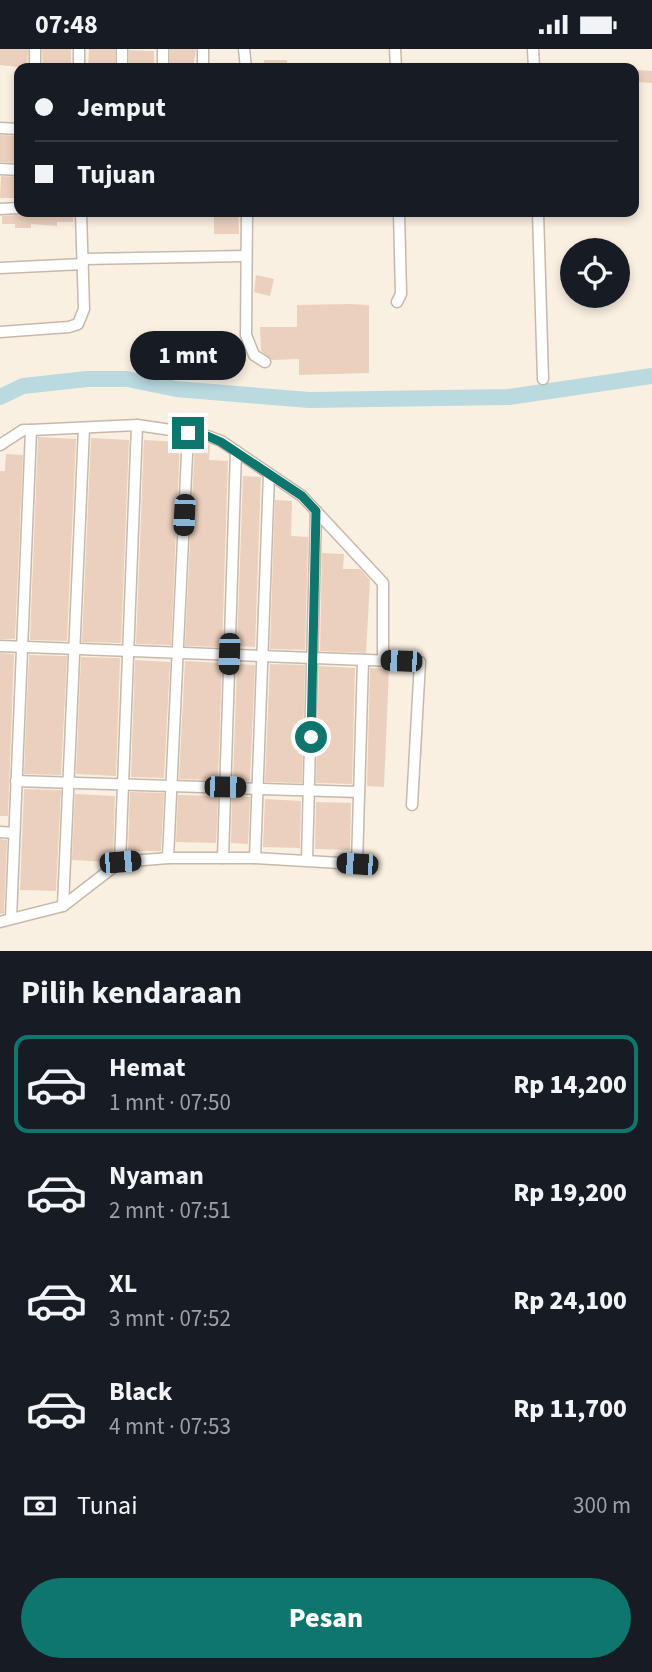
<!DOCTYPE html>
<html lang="id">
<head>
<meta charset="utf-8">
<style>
  body { margin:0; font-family:"Source Sans 3",sans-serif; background:#20242c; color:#f1f3f6; height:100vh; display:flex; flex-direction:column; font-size:26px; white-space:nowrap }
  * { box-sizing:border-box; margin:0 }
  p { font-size:23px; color:#9ea1a6 }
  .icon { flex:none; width:38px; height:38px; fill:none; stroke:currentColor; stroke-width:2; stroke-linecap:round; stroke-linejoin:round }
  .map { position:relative; height:902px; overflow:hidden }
  .panel { display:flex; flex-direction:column; background:#171b24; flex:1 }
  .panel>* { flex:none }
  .top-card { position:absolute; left:14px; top:14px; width:625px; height:154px; border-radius:14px; box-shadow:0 4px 10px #0003; display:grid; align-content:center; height:154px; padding:0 21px; background:#171b24 }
  .tools { position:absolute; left:560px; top:189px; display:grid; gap:14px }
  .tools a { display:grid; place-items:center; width:70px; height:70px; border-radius:50%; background:#171b24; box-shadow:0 4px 10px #0003; font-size:35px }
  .end { position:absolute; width:32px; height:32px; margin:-16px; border:9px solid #0f766e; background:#fff; box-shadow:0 0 0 4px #fff }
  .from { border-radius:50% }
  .bubble { position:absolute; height:49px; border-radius:24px; background:#171b24; box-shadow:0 4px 10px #0003; font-size:23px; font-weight:800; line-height:49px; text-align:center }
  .car { position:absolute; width:21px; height:42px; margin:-21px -10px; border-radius:9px; box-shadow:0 0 5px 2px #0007; background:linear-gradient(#222 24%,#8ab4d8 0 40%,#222 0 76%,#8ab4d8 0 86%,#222 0) }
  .top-card b { display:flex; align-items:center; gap:24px; height:66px; font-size:26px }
  .top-card b+b { border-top:2px solid #363941 }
  .top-card i { width:18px; height:18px; background:#f1f3f6 }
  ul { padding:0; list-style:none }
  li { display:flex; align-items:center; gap:21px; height:98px; margin:0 14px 10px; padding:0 7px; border:4px solid transparent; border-radius:14px }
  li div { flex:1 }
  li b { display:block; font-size:26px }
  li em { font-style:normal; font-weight:800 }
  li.active { border-color:#0f766e }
  li>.icon { width:63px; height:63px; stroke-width:1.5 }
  h2 { padding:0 21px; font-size:32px; line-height:84px }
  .pay { display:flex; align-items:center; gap:18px; height:77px; padding:0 21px; font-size:26px }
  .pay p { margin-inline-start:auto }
  .cta { display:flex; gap:14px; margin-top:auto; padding:14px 21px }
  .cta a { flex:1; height:80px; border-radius:42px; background:#0f766e; color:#fff; font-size:28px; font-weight:800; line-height:80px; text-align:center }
  .status { display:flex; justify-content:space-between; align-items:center; height:49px; padding:0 35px; background:#171b24; direction:ltr }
  .status svg { height:19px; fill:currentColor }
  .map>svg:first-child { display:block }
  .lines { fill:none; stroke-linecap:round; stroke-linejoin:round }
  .river { stroke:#badae0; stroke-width:16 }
  .building { fill:#ebd0bd }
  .street-casing { stroke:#c8b8ab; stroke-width:13 }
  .street { stroke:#fff; stroke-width:10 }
  .route { stroke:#0f766e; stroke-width:9 }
</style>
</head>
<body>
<div class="status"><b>07:48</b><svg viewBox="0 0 49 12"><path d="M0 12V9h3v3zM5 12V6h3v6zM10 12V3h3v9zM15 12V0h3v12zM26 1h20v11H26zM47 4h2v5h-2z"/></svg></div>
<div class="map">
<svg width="652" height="902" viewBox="0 0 652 902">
  <rect width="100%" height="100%" fill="#f9f0e2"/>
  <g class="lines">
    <path class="river" d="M0,348l23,-11 64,-7h40l49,10 133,11 200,-3 143,-21"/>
  </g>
  <g class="building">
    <path d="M0,0h28l-1,19 -27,-3z"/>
    <path d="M42,0h29v19h-28z"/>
    <path d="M89,0h26v19h-27z"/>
    <path d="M170,0h26l-3,19h-23z"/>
    <path d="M129,1l25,1v17h-25z"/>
    <rect x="264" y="11" width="23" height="8"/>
    <path d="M638,21l14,1v12l-15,-1z"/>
    <path d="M0,86l19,1v27l-19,-1z"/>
    <path d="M1,127l18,1v21h-19z"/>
    <path d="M73,163v10h-16v4l-26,-2v4h-16v-4h-13v-8l17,-1 6,-2z"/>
    <path d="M238,163l1,22h-25v-21z"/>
    <path d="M256,226l18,4 -4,17 -16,-4z"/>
    <path d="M349,255l20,1v68l-70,2v-16l-27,1 -11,-9 -1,-24h37v-22z"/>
    <path d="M38,388l38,2 -9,202 -37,-1z"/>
    <path d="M91,389l38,2 -8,203 -39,-1z"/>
    <path d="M144,391l36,2 -9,203 -35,-1z"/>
    <path d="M195,393l15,3 -1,15 19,1 -6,186 -37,-1z"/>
    <path d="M6,405l17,1 -8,184h-15v-168h5z"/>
    <path d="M243,427l18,1 -6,170 -18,-1z"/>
    <path d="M275,451l17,1 -1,35 17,1 -3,113 -35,-1z"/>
    <path d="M322,504l22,1 -1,15h17l10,11 -4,73 -46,-2z"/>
    <path d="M0,604l14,1 -6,162h-8z"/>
    <path d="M29,606l38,1 -6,119 -37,-1z"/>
    <path d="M81,608l39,1 -4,118 -40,-2z"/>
    <path d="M135,611l35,2 -6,116 -33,-1z"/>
    <path d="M185,612l37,2 -4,117 -39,-1z"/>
    <path d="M237,615l18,1 -5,116h-17z"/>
    <path d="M270,615l35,1 -3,118 -37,-1z"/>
    <path d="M319,617l36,2 -3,116 -36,-1z"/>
    <path d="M370,619l19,1 -5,118 -17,-1z"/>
    <path d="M24,740l37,1 -5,101 -36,-1z"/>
    <path d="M130,743l34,1 -3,58h-33z"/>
    <path d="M75,745l40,2 -2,62 -5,4 -36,-2z"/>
    <path d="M178,746l40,1 -2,47 -40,-1z"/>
    <path d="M232,747l18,1 -2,47 -17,-1z"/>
    <path d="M265,750l36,2 -1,47 -37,-1z"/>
    <path d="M316,753l35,1 -1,47 -35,-1z"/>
    <path d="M0,790l7,1 -3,73 -4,1z"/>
  </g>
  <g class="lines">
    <defs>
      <g id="street">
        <path d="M35,0v19"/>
        <path d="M163,0v19"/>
        <path d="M203,0v19"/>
        <path d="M244,0l2,19"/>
        <path d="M395,0l1,19"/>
        <path d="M533,0l1,19"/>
        <path d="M79,19v-19"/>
        <path d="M122,19v-19"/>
        <path d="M0,79l19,1"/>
        <path d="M0,120l19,1"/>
        <path d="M0,160l19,-1"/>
        <path d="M247,163l-1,123 8,20 11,7"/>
        <path d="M538,163l5,167"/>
        <path d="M83,210l163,-3"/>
        <path d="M0,219l83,-4"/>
        <path d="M397,253l4,-8 -2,-82"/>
        <path d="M0,283l69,-5 9,-3 6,-15 -3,-97"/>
        <path d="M0,396l23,-15h8l106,-5 68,10 16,6 81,55 81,87v78"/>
        <path d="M0,597l420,16 -8,143"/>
        <path d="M16,732l343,11"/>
        <path d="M0,783l14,1"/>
        <path d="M168,809l20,-425"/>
        <path d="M223,809l13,-407"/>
        <path d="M255,809l14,-384"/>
        <path d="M307,811l9,-349"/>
        <path d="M120,813l17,-437"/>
        <path d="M63,857l21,-478"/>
        <path d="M11,869l20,-488"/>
        <path d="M0,873l63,-16 57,-44 48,-4h87l102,6 6,-204"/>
      </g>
    </defs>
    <use href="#street" class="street-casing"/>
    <use href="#street" class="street"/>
  </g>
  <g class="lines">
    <path class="route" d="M188,384l17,2 16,7 81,54 14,15 -5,226"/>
  </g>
</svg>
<div class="tools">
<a><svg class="icon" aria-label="locate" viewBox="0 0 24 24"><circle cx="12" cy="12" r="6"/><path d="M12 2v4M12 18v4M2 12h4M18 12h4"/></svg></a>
</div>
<i class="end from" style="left:311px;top:688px"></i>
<i class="end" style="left:188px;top:384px"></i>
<div class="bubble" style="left:130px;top:282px;width:116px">1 mnt</div>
<i class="car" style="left:184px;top:466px;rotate:183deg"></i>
<i class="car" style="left:229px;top:605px;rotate:182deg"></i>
<i class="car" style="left:401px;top:612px;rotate:272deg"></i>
<i class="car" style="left:225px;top:738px;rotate:91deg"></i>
<i class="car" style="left:120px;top:813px;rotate:85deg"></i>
<i class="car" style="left:357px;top:815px;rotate:274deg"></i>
<div class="top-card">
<b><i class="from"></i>Jemput</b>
<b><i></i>Tujuan</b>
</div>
</div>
<section class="panel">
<h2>Pilih kendaraan</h2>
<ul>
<li class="active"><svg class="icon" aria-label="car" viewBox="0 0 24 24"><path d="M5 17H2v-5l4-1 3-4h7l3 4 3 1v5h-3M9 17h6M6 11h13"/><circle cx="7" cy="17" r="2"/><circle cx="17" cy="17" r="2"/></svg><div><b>Hemat</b><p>1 mnt · 07:50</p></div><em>Rp 14,200</em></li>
<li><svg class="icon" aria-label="car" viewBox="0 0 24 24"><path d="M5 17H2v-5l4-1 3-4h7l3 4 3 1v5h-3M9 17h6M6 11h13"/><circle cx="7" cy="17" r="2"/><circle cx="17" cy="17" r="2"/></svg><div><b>Nyaman</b><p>2 mnt · 07:51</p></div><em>Rp 19,200</em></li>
<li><svg class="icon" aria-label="car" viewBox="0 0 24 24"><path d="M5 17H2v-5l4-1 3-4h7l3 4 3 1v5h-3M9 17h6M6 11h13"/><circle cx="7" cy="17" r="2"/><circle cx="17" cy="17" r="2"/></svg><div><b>XL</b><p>3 mnt · 07:52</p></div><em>Rp 24,100</em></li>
<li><svg class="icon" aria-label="car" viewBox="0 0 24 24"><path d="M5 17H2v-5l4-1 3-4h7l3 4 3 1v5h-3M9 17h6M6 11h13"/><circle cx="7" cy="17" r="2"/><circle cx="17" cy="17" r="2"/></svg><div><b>Black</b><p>4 mnt · 07:53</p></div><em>Rp 11,700</em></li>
</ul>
<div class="pay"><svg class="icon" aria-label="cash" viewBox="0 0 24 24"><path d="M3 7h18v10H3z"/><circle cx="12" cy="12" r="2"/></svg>Tunai<p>300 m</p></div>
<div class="cta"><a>Pesan</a></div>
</section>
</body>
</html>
